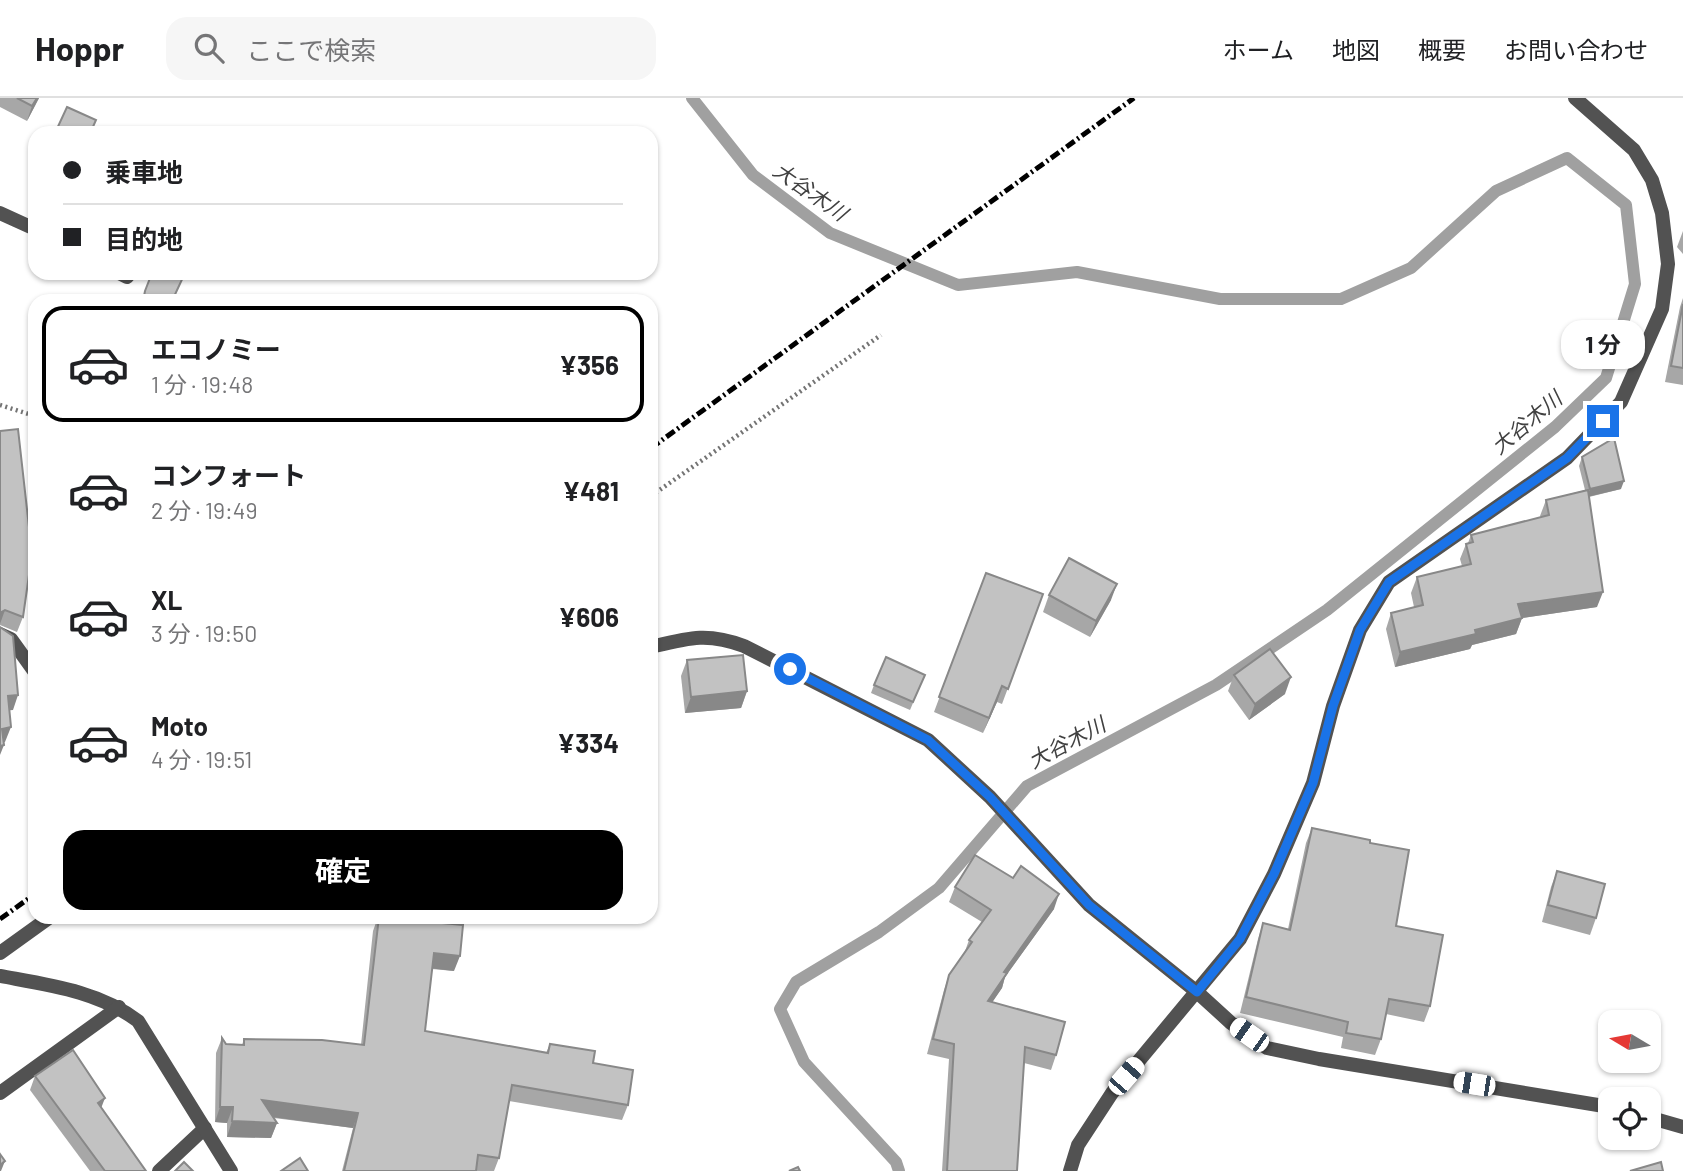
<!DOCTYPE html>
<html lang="ja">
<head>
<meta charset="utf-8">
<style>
  body { margin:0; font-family:Barlow,"Noto Sans JP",sans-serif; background:#f6f6f6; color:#202124; height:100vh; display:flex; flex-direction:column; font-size:26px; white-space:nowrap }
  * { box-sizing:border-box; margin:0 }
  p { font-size:23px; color:#757577 }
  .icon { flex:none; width:38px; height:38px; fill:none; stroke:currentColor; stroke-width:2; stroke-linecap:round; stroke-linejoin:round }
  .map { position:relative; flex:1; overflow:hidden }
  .panel { position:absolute; left:28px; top:196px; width:630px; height:630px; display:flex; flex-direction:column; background:#fff; border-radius:21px; box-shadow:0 2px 5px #0004 }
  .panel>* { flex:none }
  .guide { position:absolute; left:28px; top:28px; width:630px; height:154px; border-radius:21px; box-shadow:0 2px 5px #0004; display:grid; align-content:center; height:154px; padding:0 35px; background:#fff }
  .needle { width:46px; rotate:280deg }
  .buttons { position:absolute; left:1598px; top:912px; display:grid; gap:14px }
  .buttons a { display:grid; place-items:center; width:63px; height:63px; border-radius:14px; background:#fff; box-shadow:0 2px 5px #0004; font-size:35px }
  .end { position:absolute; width:32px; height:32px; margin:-16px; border:9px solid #1a73e8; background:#fff; box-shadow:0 0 0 4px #fff }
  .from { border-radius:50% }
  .bubble { position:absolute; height:49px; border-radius:21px; background:#fff; box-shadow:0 2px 5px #0004; font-size:23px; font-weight:700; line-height:49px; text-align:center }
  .car { position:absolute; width:21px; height:42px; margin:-21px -10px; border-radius:9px; box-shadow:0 0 5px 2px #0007; background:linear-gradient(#fff 24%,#345 0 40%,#fff 0 76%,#345 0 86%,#fff 0) }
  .guide b { display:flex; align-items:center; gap:24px; height:66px; font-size:26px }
  .guide b+b { border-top:2px solid #e0e0e0 }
  .guide i { width:18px; height:18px; background:#202124 }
  ul { padding:12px 0 0; list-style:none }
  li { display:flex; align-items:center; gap:21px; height:116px; margin:0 14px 10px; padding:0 21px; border:4px solid transparent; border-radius:21px }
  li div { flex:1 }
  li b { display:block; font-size:26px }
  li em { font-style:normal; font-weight:700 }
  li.current { border-color:#000 }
  li>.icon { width:63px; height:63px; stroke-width:1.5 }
  .cta { display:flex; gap:14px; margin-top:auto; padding:14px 35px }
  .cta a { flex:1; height:80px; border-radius:21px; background:#000; color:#fff; font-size:28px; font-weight:700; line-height:80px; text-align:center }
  header { display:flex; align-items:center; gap:42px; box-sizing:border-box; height:98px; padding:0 35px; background:#fff; border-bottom:2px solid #e0e0e0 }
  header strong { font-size:33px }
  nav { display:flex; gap:38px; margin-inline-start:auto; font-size:24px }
  .search { width:490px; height:63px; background:#f6f6f6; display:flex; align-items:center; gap:18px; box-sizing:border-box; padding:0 24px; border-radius:21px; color:#757577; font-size:26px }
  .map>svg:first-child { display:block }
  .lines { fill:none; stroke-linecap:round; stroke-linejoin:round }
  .stream { stroke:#a0a0a0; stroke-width:12 }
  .path { stroke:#747474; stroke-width:4.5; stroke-dasharray:2 3.5; stroke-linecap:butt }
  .service { stroke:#525252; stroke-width:14 }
  .minor { stroke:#525252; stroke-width:14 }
  .rail { stroke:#000; stroke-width:5; stroke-dasharray:10 3.5 2 3.5; stroke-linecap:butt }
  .wall { fill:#a7a7a7 }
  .shaded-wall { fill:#888 }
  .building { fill:#c2c2c2; stroke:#888; stroke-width:2 }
  .route { stroke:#1a73e8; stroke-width:9 }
  .labels { text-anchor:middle; stroke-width:6; stroke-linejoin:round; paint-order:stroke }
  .water-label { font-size:21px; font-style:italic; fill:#414141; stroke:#fff }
</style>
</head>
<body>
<header>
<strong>Hoppr</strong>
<div class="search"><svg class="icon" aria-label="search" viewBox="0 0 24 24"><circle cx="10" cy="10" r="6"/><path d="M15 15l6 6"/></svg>ここで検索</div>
<nav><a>ホーム</a><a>地図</a><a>概要</a><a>お問い合わせ</a></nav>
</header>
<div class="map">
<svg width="1683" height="1073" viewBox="0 0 1683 1073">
  <rect width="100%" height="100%" fill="#fff"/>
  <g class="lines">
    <path class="stream" d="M692,0l61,77 77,58 128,52 119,-13 143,27h121l70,-31 85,-77 71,-33 59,47 9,79 -29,94 -51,49 -228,183 -111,75 -189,101 -88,102 -60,44 -83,50 -16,27 24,53 92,100 3,9"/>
    <g class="path">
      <path d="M0,307l35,11"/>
      <path d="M651,398l230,-161"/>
    </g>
    <g class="service">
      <path d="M0,115l35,16"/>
      <path d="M119,175l8,4"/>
      <path d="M0,536l11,5 23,32"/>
      <path d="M1197,894l34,31 36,25 52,11 291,48"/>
      <path d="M1648,1019l35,10"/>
      <path d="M159,1073l46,-43"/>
    </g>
    <g class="minor">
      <path d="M651,549c37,-9 56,-15 93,-1l184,94 62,57 99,108 108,87"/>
      <path d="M0,855l50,-36"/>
      <path d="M0,878c49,9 98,15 138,45l93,150"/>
      <path d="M0,995l119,-86"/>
      <path d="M1070,1073l8,-26 34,-52 128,-154 34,-65 39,-91 20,-77 27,-76 29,-48 178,-124 54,-56 41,-93 6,-45 -6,-51 -10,-33 -18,-30 -59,-52"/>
    </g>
    <g class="rail">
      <path d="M651,350l483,-350"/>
      <path d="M0,821l35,-25"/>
    </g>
  </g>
  <g class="wall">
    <path d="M0,0h39l-12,23 -27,-14z"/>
    <path d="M1683,133v23l-6,-7z"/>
    <path d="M1683,200v87l-18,-3 15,-75z"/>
    <path d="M0,333l23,186 -6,15 -17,-7z"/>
    <path d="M1582,359l39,32 -32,8 8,110 -75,11 -6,16 -44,11 -2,4 -75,18 -9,-38 5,-16 23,-6 -3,-14 6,-16 45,-11 -2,-7 6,-15 2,-1 3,-8 70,-18 -1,-1 6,-16 39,-10 -6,-24z"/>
    <path d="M986,475l57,21 -41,110 -5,-2 -14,31 -49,-21z"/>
    <path d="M1049,497l62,5 -21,37 -47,-25z"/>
    <path d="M687,562l60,31 -6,17 -56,5 -4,-37z"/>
    <path d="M925,577l-15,35 -39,-17 3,-8z"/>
    <path d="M1234,577l51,19 -36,26 -21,-29z"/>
    <path d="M1312,730l58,15 26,83 34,80 -6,16 -38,-8 -5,25 -6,16 -34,-7 2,-11 -103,-24 18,-74 5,-16 25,6 18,-86z"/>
    <path d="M1557,773l39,47 -6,17 -48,-13 9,-35z"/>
    <path d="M955,789l99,22 -49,68 -3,11 -10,14 64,53 -5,15 -27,-7 -7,108h-75l7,-112 -22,-5 17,-64 5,-15 15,-21 5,-14 13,-18 -33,-20z"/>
    <path d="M378,819l76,54 -22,-2 -7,62 121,22 4,-9 43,19 35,42 -6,15 -113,-19 -10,57 -5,13h-152l11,-43 -79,-10 3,5 -6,15 -44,-1v-14l-12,-1 1,-69 6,-15 4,6 16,1 2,-6 117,6 12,-114z"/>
    <path d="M35,978l67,32 44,63h-56l-60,-81z"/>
  </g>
  <g class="shaded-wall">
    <path d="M37,0h2l-12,23 5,-15z"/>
    <path d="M1624,383l-3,8 -34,8 3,-8z"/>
    <path d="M1117,486l-6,16 -21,37 6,-16z"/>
    <path d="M1603,494l-6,15 -75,11 -6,16 -44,11 -2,4 -75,18 5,-15 75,-22 43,-26z"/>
    <path d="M5,512l-5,14v-11z"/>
    <path d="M1291,579l-6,17 -36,26 6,-16z"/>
    <path d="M1002,588l-5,16 -14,31 6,-15z"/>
    <path d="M747,593l-6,17 -56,5 6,-16z"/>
    <path d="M18,597l-5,15 -11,1 6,-15z"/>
    <path d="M11,629l-6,15 -5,1 2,-14z"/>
    <path d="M4,647l-4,10v-9z"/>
    <path d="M1059,796l-5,15 -49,68 -3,11 -19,28 5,-15 16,-29z"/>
    <path d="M434,855l26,3 -6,15 -26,-3z"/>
    <path d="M105,1000l-5,13 -2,-8z"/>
    <path d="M262,1002l96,13 -5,15 -96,-13z"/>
    <path d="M220,1009h13l-6,16 -12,-1z"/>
    <path d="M232,1023l45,2 -6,15 -44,-1z"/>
    <path d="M5,1063l-4,10h-1v-6z"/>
  </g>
  <g class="building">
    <path d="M17,0h20l-5,8z"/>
    <path d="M67,9l29,13 -4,9 9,4h-46z"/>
    <path d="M152,175h33l-13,28h-29l2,-10z"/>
    <path d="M1683,206v64l-12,-2z"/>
    <path d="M18,331l14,125 -9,63 -18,-7 -5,3v-182z"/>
    <path d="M1614,340l10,43 -34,8 -8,-32z"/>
    <path d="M1588,392l15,102 -85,12 4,14 -47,12 1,4 -76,18 -9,-39 32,-8 -6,-28 54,-13 -5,-20 7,-2 -2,-7 78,-20 -3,-15z"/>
    <path d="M1069,460l48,26 -21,37 -47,-26z"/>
    <path d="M986,475l57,21 -35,95 -6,-3 -13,32 -50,-21z"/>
    <path d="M0,529l13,9 5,59 -10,1 3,31 -9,2 2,16 -4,1z"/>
    <path d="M1270,551l21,28 -36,27 -21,-29z"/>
    <path d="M743,557l4,36 -56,6 -4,-37z"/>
    <path d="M886,559l39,18 -12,27 -39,-17z"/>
    <path d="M1312,730l58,12v3l39,7 -13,76 47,9 -13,71 -41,-7 -8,40 -35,-6 2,-11 -102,-25 17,-74 27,7z"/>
    <path d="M975,757l38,23 8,-12 38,28 -55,78 3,1 -19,28 77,21 -9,33 -31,-8 -8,124h-70l7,-127 -21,-5 16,-64 23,-33 -3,-2 22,-30 -36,-23z"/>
    <path d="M1557,773l48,13 -9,34 -48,-13z"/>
    <path d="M379,819l84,8 -3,31 -26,-3 -9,78 123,22 2,-9 45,7 -2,12 40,7 -5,35 -116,-20 -13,73 -21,-3 -2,16h-132l14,-58 -96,-13 15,23 -45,-2 1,-14h-13l2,-69 4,6 18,1v-6l78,1 42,5z"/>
    <path d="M73,952l32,48 -7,5 48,68h-41l-70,-95z"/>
    <path d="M0,1056l5,7 -5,4z"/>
    <path d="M300,1060l8,13h-27z"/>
    <path d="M184,1064l9,9h-18z"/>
    <path d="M1661,1064l2,9h-33z"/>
    <path d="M798,1069l2,4h-11z"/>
  </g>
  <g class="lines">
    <path class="route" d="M790,571l138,71 62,57 99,108 108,87 43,-53 34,-65 39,-91 20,-77 27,-76 29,-48 178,-124 36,-37"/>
  </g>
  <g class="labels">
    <g class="water-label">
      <text transform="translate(810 94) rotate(35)" y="7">大谷木川</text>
      <text transform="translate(1527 325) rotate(-40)" y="7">大谷木川</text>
      <text transform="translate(1067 645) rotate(-28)" y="7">大谷木川</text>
    </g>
  </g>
</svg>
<div class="buttons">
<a><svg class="needle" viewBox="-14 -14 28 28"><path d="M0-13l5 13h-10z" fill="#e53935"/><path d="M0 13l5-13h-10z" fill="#757577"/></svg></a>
<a><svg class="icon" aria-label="locate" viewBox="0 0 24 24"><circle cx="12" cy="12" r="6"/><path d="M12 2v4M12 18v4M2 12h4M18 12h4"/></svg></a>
</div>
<i class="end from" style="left:790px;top:571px"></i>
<i class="end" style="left:1603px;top:323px"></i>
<div class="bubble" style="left:1561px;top:222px;width:84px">1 分</div>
<i class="car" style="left:1249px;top:937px;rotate:305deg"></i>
<i class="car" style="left:1126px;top:978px;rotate:41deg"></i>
<i class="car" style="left:1474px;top:986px;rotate:279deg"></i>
<div class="guide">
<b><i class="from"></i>乗車地</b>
<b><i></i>目的地</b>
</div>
<section class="panel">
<ul>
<li class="current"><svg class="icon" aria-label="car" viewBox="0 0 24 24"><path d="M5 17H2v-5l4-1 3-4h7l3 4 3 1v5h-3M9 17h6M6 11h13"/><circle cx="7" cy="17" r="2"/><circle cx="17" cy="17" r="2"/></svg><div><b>エコノミー</b><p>1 分 · 19:48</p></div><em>¥356</em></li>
<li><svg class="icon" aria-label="car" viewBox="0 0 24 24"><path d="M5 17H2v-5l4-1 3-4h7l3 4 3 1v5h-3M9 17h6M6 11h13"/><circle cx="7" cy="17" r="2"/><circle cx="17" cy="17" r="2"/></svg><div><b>コンフォート</b><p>2 分 · 19:49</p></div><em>¥481</em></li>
<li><svg class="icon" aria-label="car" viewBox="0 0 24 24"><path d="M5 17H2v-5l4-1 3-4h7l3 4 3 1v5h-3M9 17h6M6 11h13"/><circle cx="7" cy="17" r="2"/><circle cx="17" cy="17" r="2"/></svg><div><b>XL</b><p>3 分 · 19:50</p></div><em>¥606</em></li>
<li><svg class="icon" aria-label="car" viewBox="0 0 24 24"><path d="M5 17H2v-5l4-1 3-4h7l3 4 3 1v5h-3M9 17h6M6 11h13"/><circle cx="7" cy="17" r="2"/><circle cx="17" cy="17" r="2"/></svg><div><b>Moto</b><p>4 分 · 19:51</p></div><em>¥334</em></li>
</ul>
<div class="cta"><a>確定</a></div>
</section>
</div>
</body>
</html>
